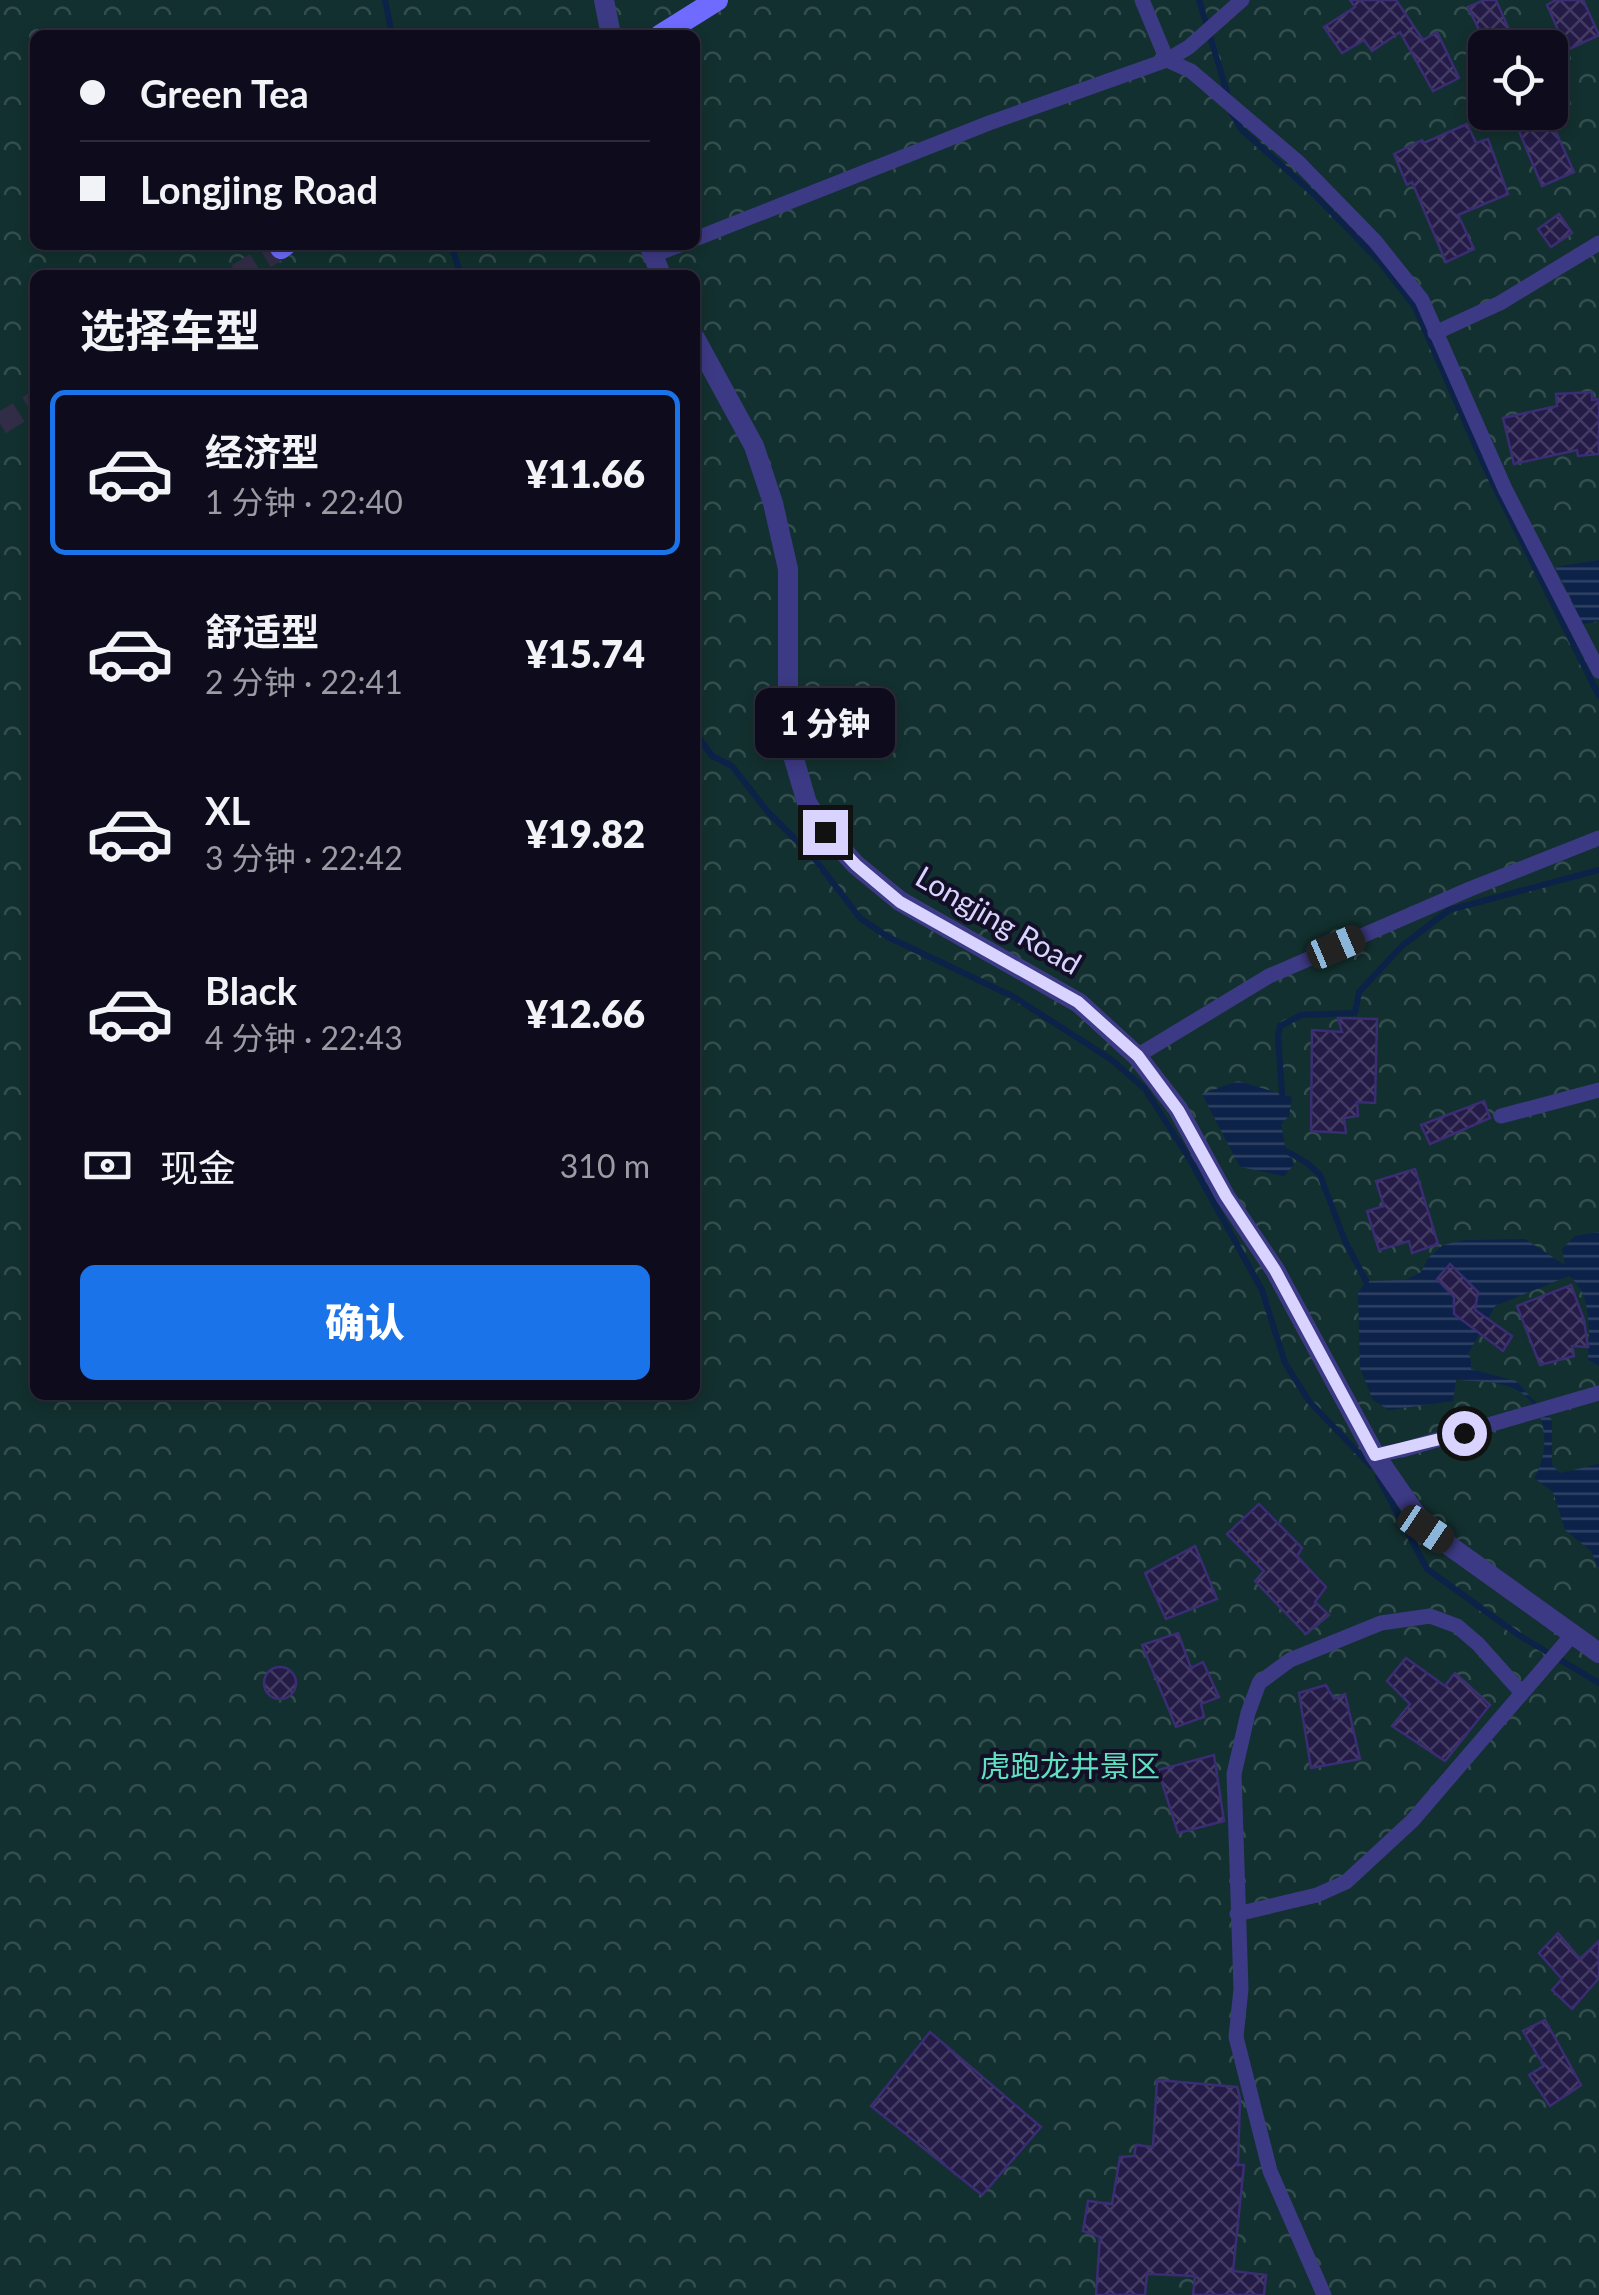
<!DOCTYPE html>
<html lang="zh">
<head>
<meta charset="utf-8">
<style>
  body { margin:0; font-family:Lato,"Noto Sans SC",sans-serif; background:#1c1929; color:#f1f3f6; height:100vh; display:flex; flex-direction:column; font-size:38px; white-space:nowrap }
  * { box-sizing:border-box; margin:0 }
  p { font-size:32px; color:#9b9ba3 }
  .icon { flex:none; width:55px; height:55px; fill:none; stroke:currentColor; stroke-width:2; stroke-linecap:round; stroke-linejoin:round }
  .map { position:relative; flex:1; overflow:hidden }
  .details { position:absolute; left:30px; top:270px; width:670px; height:1130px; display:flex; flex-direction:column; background:#0e0b1c; border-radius:15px; box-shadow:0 5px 15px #0003,0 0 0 2px #2e2b3b }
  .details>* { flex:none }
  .top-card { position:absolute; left:30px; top:30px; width:670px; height:220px; border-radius:15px; box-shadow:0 5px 15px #0003,0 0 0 2px #2e2b3b; display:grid; align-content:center; height:220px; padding:0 50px; background:#0e0b1c }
  .controls { position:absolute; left:1468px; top:30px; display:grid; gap:20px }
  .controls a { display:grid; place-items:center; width:100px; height:100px; border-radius:15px; background:#0e0b1c; box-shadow:0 5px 15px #0003,0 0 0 2px #2e2b3b; font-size:50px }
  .end { position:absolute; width:45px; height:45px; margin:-22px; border:12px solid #d9d4ff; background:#111; box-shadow:0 0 0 5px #111 }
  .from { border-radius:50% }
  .bubble { position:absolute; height:70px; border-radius:15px; background:#0e0b1c; box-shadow:0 5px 15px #0003,0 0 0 2px #2e2b3b; font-size:32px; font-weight:800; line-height:70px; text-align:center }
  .car { position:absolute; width:30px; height:60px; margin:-30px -15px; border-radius:12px; box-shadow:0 0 8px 2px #0007; background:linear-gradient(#222 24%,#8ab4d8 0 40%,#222 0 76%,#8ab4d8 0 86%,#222 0) }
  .top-card b { display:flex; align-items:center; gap:35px; height:95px; font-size:38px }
  .top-card b+b { border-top:2px solid #2e2b3b }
  .top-card i { width:25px; height:25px; background:#f1f3f6 }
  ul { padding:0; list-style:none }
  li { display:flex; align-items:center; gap:30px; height:165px; margin:0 20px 15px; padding:0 30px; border:5px solid transparent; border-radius:15px }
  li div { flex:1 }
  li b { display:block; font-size:38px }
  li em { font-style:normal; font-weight:800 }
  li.on { border-color:#1a73e8 }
  li>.icon { width:90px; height:90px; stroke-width:1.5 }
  h2 { padding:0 50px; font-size:45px; line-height:120px }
  .pay { display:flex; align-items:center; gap:25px; height:110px; padding:0 50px; font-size:38px }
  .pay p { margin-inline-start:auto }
  .button { display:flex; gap:20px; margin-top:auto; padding:20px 50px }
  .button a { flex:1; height:115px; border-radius:15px; background:#1a73e8; color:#fff; font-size:40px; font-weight:800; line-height:115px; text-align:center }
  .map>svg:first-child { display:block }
  .park { fill:url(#park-crowns); fill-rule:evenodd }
  .water { fill:url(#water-rules) }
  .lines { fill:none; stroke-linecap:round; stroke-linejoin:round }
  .stream { stroke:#0c2248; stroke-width:6 }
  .building { fill:url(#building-cross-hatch); stroke:#3b2d73; stroke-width:2.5 }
  .secondary-tunnel { stroke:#312d47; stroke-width:22; stroke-dasharray:22 11; stroke-linecap:butt }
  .minor { stroke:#3d3a85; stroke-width:15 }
  .tertiary { stroke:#3d3a85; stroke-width:20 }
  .secondary { stroke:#6f6bff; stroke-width:22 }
  .route { stroke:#d9d4ff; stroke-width:12 }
  .labels { text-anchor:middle; stroke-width:8; stroke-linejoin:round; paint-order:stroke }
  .street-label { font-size:30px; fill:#d9d4ff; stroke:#130f26 }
  .park-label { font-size:30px; fill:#5fe0c0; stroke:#130f26 }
</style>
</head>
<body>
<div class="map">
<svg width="1599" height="2295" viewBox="0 0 1599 2295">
  <defs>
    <pattern id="park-crowns" width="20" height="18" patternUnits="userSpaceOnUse" patternTransform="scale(2.5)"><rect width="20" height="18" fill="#12302f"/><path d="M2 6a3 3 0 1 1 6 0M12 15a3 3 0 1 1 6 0" fill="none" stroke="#344d4e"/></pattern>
    <pattern id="water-rules" width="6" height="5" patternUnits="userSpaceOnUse" patternTransform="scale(2.5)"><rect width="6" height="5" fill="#0c2248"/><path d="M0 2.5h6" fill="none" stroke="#2f4163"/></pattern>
    <pattern id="building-cross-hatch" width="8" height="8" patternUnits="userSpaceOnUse" patternTransform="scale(2.5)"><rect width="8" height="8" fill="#241b47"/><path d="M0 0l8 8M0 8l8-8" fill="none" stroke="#433b63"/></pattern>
  </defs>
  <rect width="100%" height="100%" fill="#130f26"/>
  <path class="park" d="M0,0h1599v2295h-1599zM35,35h660v210h-660zM1485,48h65v64h-65zM35,275h660v1120h-660z"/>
  <g class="water">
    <path d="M1599,560v61l-16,3 -28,-57z"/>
    <path d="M1238,1081l54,16 -3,19 -8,8 4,22 9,19 -10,11 -44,-9 -38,-73z"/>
    <path d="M1599,1232v134l-11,-6c1,-27 5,-66 -19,-84l-74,30 -27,48 3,4v11l45,12 36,39v45l8,8 39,-9v105l-8,-18 -26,-21 -12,-38 -19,-14c20,-33 12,-82 -30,-93 -15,-4 -32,-4 -48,-5l-3,21 -64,9 -16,-10 -13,-32 -2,-75 8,-12 40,-1 15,-8 8,-15 14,-12 22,-5 60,-1 40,26 -3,-16 13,-13z"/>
  </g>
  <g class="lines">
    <g class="stream">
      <path d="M385,0l7,35"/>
      <path d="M1199,0l30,99"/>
      <path d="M1231,112l10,17 75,67 64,66 35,45 69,158 115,231"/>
      <path d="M451,245l10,30"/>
      <path d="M695,732l17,24 20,10 36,46 46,46 46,60 28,19 126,60 98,63 33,29 44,69 73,132 23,73 24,38 62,65"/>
      <path d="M1282,1093l-4,-56 2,-11 21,-11 54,-2 4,-21 43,-46 47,-36 150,-40"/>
      <path d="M1288,1152l19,11 13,12 25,66 21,40"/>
      <path d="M1378,1477l49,92 93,67 79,47"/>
    </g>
  </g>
  <g class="building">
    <path d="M1350,0h46l27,40 14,-8 22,46 -26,13 -33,-59 -28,19 -8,-11 -22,13 -18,-26 31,-20z"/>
    <path d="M1484,0h12l21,48h-29l-20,-41z"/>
    <path d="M1556,0h27l16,35 -32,15 -20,-45z"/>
    <path d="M1511,112h36l27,60 -32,14z"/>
    <path d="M1467,124l9,19 12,-4 20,55 -50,21 16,34 -28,13 -34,-80 -5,3 -13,-31 28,-14 2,3z"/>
    <path d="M1559,214l13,19 -21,14 -13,-18z"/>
    <path d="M1592,392v8l7,-1v55l-21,2 -1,-6 -63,14 -11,-46 54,-12 -1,-12z"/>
    <path d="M1338,1018l39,1 -2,84 -18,-1 1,14 -14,2 2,15 -35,-2 1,-101 30,2z"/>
    <path d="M1484,1101l6,17 -60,26 -9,-19z"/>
    <path d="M1415,1169l23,75 -26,9 -3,-12 -30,9 -12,-39 17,-5 -8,-25z"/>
    <path d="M1450,1264l28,28 -3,18 37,26 -9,15 -49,-37v-17l-17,-18z"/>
    <path d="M1571,1285l13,35 4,27 -16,-1 2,10 -34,9 -23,-59z"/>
    <path d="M1259,1504l43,44 -5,8 29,31 -11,15 14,13 -23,19 -51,-53 9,-10 -37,-37z"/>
    <path d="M1195,1546l22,53 -51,20 -21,-46z"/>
    <path d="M1178,1633l13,35 12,-6 16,35 -18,7 3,13 -28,10 -34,-82z"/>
    <path d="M1406,1658l39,28 10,-13 35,32 -45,56 -53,-35 18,-22 -23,-23z"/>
    <circle cx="280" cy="1683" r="16"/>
    <path d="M1326,1685l8,14 11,-5 15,65 -49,9 -12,-75z"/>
    <path d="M1214,1755l10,66 -46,12 -20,-63z"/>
    <path d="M1558,1933l22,26 19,-18v37l-27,31 -20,-19 10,-11 -23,-26z"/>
    <path d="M1545,2020l36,65 -31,21 -21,-31 15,-9 -21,-35z"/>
    <path d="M930,2032l111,95 -59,68 -111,-89z"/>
    <path d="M1157,2080l80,7 3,11 -2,67h6l-11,106 33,4 -2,20h-71l2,-19 -48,-2 -2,21h-49l4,-58 -17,-6 5,-30 24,3 8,-47 14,-1 2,-11 17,2z"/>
  </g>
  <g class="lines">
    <g class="secondary-tunnel">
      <path d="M237,275l44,-27"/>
      <path d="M0,424l35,-22"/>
    </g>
    <g class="minor">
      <path d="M1142,0l25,60 24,11 107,91 77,79 47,59 83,189 94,182"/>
      <path d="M695,239l294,-116 178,-63 22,-13 53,-47"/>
      <path d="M651,256l29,-11"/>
      <path d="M1435,333l65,-30 99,-60"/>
      <path d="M1137,1056l132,-80 201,-87 129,-51"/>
      <path d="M1501,1116l98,-26"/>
      <path d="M1375,1455l27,-5 197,-57"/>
      <path d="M1237,1914l80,-19 29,-13 66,-61 161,-187"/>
      <path d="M1324,2295l-54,-124 -34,-134 5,-48 -7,-215 14,-61 11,-30 31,-23 91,-37 49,-7 27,10 21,18 44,49"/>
    </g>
    <g class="tertiary">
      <path d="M604,0l7,35"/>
      <path d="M649,245l12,30"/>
      <path d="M695,338l59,108 19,57 15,66v127l6,63 13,44 18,28 31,34 44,36 179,102 58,53 41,53 47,87 50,74 100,185 51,74 173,124"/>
    </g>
    <g class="secondary">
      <path d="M661,35l56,-35"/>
      <path d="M281,248l4,-3"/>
    </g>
  </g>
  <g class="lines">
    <path class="route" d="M825,832l31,33 44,37 178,100 60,54 40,54 48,86 49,74 100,185 89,-22"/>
  </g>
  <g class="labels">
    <g class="street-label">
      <text transform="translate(998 921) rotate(30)" y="10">Longjing Road</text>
    </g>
    <g class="park-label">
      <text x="1070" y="1777">虎跑龙井景区</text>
    </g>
  </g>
</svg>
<div class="controls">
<a><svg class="icon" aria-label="locate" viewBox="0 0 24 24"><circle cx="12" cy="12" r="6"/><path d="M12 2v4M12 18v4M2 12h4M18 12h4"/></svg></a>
</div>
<i class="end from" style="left:1464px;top:1433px"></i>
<i class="end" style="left:825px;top:832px"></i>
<div class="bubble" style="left:755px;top:688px;width:140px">1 分钟</div>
<i class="car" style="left:1336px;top:947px;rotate:67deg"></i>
<i class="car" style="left:1426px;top:1529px;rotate:124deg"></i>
<div class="top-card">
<b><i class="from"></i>Green Tea</b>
<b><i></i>Longjing Road</b>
</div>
<section class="details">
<h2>选择车型</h2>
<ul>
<li class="on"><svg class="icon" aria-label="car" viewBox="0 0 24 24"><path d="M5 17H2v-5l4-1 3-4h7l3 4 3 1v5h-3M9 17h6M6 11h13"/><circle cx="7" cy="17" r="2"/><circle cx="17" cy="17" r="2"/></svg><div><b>经济型</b><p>1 分钟 · 22:40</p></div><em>¥11.66</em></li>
<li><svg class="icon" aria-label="car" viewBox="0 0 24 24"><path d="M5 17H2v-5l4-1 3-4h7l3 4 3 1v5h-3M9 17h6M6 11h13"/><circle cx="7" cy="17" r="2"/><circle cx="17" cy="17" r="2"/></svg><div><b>舒适型</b><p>2 分钟 · 22:41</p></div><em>¥15.74</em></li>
<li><svg class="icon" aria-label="car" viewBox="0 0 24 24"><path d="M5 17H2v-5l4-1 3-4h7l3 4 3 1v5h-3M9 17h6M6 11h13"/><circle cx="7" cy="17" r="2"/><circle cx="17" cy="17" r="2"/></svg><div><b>XL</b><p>3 分钟 · 22:42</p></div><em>¥19.82</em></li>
<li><svg class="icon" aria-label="car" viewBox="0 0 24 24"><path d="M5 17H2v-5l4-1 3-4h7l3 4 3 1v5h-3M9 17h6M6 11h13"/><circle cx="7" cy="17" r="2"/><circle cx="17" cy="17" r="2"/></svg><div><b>Black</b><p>4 分钟 · 22:43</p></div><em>¥12.66</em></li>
</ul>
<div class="pay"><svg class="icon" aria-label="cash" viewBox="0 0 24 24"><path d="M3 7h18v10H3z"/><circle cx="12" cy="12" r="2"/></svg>现金<p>310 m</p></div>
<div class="button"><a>确认</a></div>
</section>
</div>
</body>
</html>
